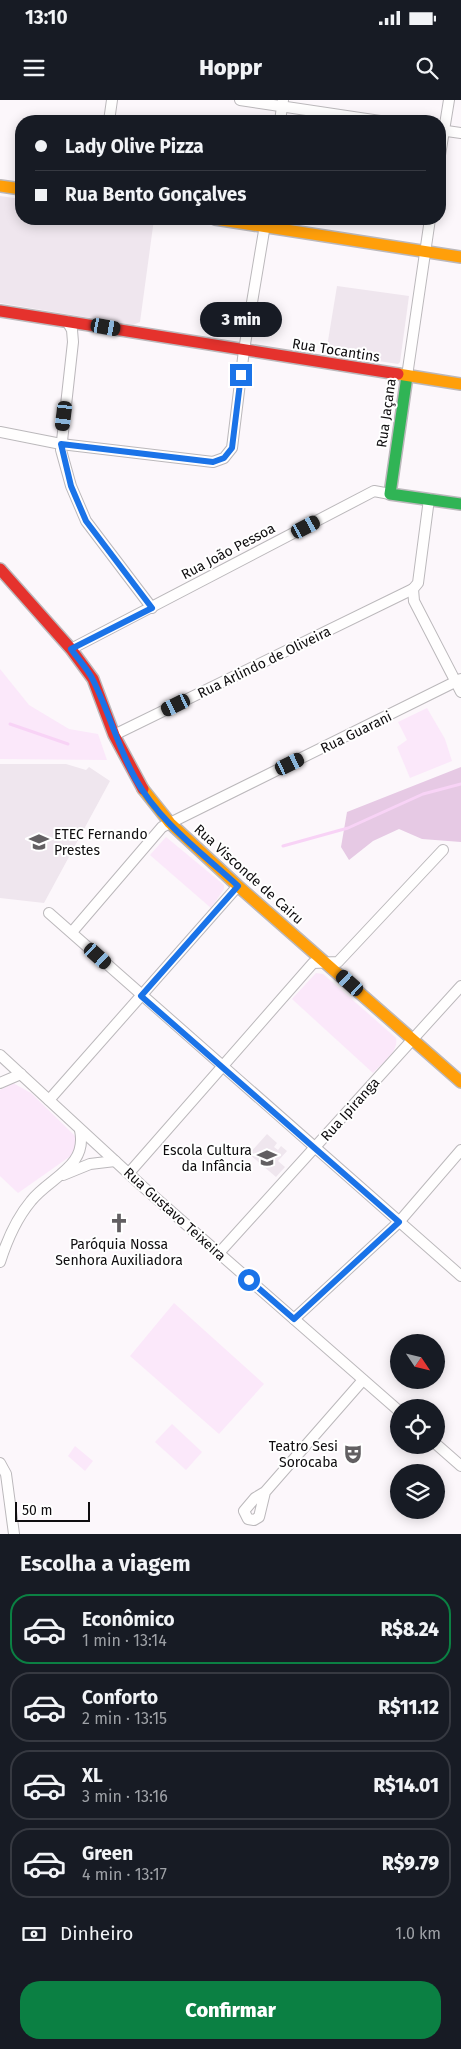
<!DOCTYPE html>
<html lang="pt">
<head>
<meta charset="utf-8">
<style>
  body { margin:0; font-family:"Fira Sans",sans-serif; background:#242831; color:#f1f3f6; height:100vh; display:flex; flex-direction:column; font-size:19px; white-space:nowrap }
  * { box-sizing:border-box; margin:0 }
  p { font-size:16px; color:#9ea1a6 }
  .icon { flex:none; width:28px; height:28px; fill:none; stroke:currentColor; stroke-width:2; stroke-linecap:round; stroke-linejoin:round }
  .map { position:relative; height:1434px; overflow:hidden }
  .panel { display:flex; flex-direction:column; background:#171b24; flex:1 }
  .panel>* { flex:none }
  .banner { position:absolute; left:15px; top:15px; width:431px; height:110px; border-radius:20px; box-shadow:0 2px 12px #0003; display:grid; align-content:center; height:110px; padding:0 20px; background:#171b24 }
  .needle { width:32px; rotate:125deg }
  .tools { position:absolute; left:390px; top:1234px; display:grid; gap:10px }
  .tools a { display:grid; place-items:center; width:55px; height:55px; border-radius:50%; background:#171b24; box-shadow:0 2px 12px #0003; font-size:25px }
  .scale { position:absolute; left:15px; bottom:12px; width:75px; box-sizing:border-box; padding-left:5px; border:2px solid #0f0d0f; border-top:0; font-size:14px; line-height:18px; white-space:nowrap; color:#0f0d0f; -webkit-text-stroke:4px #fff; paint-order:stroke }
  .end { position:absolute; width:22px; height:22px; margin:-11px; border:6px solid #1a73e8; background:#fff; box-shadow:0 0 0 2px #fff }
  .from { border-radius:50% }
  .bubble { position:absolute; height:35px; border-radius:18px; background:#171b24; box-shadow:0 2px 12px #0003; font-size:16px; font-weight:800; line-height:35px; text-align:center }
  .car { position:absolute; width:15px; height:30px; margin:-15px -8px; border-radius:6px; box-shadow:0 0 4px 1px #0007; background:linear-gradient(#222 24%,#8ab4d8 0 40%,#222 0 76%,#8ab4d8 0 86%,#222 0) }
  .banner b { display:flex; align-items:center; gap:18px; height:48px; font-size:19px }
  .banner b+b { border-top:1px solid #363941 }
  .banner i { width:12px; height:12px; background:#f1f3f6 }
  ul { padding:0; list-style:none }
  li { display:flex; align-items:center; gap:15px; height:70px; margin:0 10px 8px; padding:0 10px; border:2px solid #363941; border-radius:20px }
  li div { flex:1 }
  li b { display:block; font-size:19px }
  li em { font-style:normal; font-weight:800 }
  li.active { border-color:#0b8043 }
  li>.icon { width:45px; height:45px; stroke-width:1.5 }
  h2 { padding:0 20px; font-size:22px; line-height:60px }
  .pay { display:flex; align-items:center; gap:12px; height:55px; padding:0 20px; font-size:19px }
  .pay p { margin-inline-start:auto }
  .action { display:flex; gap:10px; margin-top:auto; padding:10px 20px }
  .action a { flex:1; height:58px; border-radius:20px; background:#0b8043; color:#fff; font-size:20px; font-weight:800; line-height:58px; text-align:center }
  .status { display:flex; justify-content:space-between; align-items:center; height:35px; padding:0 25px; background:#171b24; direction:ltr }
  .status svg { height:14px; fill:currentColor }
  header { display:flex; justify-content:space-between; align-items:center; height:65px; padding:0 20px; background:#171b24; font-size:22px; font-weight:800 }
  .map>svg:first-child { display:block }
  .built { fill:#efe6ee }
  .green { fill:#fbe8fa }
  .forest { fill:#e6c9e4 }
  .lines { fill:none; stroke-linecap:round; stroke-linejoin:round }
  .stream { stroke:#f8d3f6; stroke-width:3 }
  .street-casing { stroke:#bbb8bb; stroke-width:12 }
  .fast-casing { stroke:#bbb8bb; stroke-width:14 }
  .slow-casing { stroke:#bbb8bb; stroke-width:14 }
  .jam-casing { stroke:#bbb8bb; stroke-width:14 }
  .street { stroke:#fffefe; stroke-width:10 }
  .fast { stroke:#30b455; stroke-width:11 }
  .slow { stroke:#ff9f0a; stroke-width:11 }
  .jam { stroke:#e5322d; stroke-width:11 }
  .route { stroke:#1a73e8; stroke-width:6 }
  .labels { text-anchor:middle; stroke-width:4; stroke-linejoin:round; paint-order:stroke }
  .street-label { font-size:14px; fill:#0f0d0f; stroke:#fff }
  .poi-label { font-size:14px; fill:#0f0d0f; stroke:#fff; text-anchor:end }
</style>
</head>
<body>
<div class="status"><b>13:10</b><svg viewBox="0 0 49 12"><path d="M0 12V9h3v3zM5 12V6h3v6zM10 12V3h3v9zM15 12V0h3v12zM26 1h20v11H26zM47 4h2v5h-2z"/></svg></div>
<header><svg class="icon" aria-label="menu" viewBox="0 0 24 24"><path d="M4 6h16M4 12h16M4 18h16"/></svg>Hoppr<svg class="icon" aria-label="search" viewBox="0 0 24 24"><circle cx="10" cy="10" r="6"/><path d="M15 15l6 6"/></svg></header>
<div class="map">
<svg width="461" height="1434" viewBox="0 0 461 1434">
  <rect width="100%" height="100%" fill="#fcf7fb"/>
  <g class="built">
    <path d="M0,96l21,3v20h133l-14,103 -7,3 -133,-22z"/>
    <path d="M337,186l72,10 -9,66 -2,2 -72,-11z"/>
    <path d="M0,664h66l20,6 3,-3 21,14 -66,122 -44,-5z"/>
    <path d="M267,1034l10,9 -3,4 4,3 3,-4 6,5 -9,10 7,6 -9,10 -27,-23z"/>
  </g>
  <g class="green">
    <path d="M0,569l29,36 40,24 29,5 9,26 -107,-1z"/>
    <path d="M427,608l18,31 7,22 -42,17 -13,-31 10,-7 -9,-18z"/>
    <path d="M166,737l58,48v4l-13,19 -61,-53z"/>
    <path d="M316,873l7,1 73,64c3,14 -14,25 -23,35l-81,-74z"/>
    <path d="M13,983l18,10 44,43v11l-3,8 -54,38 -18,-17v-86z"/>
    <path d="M174,1203l90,81 -45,50 -89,-78z"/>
    <path d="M172,1324l30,28 -16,18 -31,-28z"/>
    <path d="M75,1346l18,15 -8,10 -17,-15z"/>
  </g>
  <path class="forest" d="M461,667v75l-39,-3 -23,-10 -26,12 -24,19 -8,-13 6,-35z"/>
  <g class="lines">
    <g class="stream">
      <path d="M10,624l58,20"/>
      <path d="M283,746l65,-18 75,-34 38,-10"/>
    </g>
    <defs>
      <g id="street">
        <path d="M240,0l140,21"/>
        <path d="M109,21l3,-21"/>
        <path d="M280,21l3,-21"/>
        <path d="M440,30l21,3"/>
        <path d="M440,55l9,-55"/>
        <path d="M67,221l5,9 1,12 -12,108 10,36 15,35 66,87"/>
        <path d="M407,276l23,-157"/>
        <path d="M0,332l61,12 152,18 11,-4 8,-10 12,-98 22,-131"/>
        <path d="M429,399l-11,84 -5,6 1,12 47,91"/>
        <path d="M71,549l303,-158 16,3"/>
        <path d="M114,635l299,-146"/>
        <path d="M49,813l412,363"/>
        <path d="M72,832l90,-105 299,-148"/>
        <path d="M0,955l141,130 258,226"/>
        <path d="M0,983l21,-9"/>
        <path d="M49,1000l189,-214"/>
        <path d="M129,1073l184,-210 25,-1 105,-112"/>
        <path d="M63,1075l27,-11 25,-3"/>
        <path d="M219,1153l242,-267"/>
        <path d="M0,1162c7,-22 16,-43 31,-61 19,-24 57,-34 49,-71"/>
        <path d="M294,1219l105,-97 62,-72"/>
        <path d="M436,1344l25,22"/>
        <path d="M0,1363l6,11 8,60"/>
        <path d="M265,1392l-6,25 -5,3 -6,-1 -4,-8 11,-13 10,-6 98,-112"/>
      </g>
      <path id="fast" d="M407,276l-17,118 71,10"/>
      <g id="slow">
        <path d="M0,86l21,3"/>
        <path d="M215,119l246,38"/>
        <path d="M398,274l63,10"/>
        <path d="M143,689l27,34 68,63 223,196"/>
      </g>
      <g id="jam">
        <path d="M0,211l398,63"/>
        <path d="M0,469l71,80 22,30 21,56 29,54"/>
      </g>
    </defs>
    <use href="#street" class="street-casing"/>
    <use href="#fast" class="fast-casing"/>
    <use href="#slow" class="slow-casing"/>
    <use href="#jam" class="jam-casing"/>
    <use href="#street" class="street"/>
    <use href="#fast" class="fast"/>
    <use href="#slow" class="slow"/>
    <use href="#jam" class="jam"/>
  </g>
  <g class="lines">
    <path class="route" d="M241,275l-9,73 -8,10 -11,4 -152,-18 10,42 15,35 66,87 -81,41c7,10 17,20 22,31 16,32 25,67 42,98 24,44 67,75 103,108l-97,110 258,226 -105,97 -45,-39"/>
  </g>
  <defs>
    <symbol id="university-bare" viewBox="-9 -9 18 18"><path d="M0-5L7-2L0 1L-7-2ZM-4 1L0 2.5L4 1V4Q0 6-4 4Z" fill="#625f62" stroke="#fff" stroke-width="2.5" paint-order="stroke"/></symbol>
    <symbol id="school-bare" viewBox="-9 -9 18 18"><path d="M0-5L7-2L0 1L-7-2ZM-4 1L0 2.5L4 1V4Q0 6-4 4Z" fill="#625f62" stroke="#fff" stroke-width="2.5" paint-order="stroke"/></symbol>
    <symbol id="church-bare" viewBox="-9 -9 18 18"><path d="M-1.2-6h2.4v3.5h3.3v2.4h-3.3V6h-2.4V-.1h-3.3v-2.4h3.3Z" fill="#625f62" stroke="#fff" stroke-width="2.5" paint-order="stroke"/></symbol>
    <symbol id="theatre-bare" viewBox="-9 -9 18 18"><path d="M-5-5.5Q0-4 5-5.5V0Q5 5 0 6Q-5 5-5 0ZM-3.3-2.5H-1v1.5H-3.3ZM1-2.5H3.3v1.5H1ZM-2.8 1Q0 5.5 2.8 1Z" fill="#625f62" stroke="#fff" stroke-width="2.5" paint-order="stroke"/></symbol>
  </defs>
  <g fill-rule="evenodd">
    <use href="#university-bare" x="25" y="728" width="28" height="28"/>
    <use href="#school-bare" x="253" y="1044" width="28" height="28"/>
    <use href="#church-bare" x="105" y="1109" width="28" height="28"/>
    <use href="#theatre-bare" x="339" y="1340" width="28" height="28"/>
  </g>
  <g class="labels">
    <g class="street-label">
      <text transform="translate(336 250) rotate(9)" y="5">Rua Tocantins</text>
      <text transform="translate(386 313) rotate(-82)" y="5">Rua Jaçana</text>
      <text transform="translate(228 451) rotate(-28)" y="5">Rua João Pessoa</text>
      <text transform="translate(264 562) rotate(-26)" y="5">Rua Arlindo de Oliveira</text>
      <text transform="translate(356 632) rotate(-26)" y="5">Rua Guarani</text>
      <text transform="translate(249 774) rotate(42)" y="5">Rua Visconde de Cairu</text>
      <text transform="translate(350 1009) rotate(-48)" y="5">Rua Ipiranga</text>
      <text transform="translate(175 1114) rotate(42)" y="5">Rua Gustavo Teixeira</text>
    </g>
    <g class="poi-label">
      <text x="54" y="739" text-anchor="start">ETEC Fernando<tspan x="54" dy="16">Prestes</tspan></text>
      <text x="252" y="1055">Escola Cultura<tspan x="252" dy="16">da Infância</tspan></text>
      <text x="119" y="1149" text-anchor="middle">Paróquia Nossa<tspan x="119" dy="16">Senhora Auxiliadora</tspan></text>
      <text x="338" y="1351">Teatro Sesi<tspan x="338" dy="16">Sorocaba</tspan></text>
    </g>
  </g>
</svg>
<div class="tools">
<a><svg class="needle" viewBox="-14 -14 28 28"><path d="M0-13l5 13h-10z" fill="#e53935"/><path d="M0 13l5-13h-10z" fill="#9ea1a6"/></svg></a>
<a><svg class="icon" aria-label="locate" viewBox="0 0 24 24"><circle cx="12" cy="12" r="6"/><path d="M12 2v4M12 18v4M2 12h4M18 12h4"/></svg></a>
<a><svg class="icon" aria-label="layers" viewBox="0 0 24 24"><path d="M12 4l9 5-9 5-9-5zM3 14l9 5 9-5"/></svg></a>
</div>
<div class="scale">50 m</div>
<i class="end from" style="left:249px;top:1180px"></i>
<i class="end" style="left:241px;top:275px"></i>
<div class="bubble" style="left:200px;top:202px;width:82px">3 min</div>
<i class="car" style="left:106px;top:227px;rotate:100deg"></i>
<i class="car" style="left:64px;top:316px;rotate:187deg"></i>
<i class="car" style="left:306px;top:427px;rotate:62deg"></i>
<i class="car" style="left:176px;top:605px;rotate:244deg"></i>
<i class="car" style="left:290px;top:664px;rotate:64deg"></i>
<i class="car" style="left:98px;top:856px;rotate:132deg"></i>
<i class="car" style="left:350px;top:883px;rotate:312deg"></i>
<div class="banner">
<b><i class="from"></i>Lady Olive Pizza</b>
<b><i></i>Rua Bento Gonçalves</b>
</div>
</div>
<section class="panel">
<h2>Escolha a viagem</h2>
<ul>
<li class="active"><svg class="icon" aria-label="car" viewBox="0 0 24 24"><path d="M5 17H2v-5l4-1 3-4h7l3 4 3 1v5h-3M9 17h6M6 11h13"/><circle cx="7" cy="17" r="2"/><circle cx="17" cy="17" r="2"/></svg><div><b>Econômico</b><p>1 min · 13:14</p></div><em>R$8.24</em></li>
<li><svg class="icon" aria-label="car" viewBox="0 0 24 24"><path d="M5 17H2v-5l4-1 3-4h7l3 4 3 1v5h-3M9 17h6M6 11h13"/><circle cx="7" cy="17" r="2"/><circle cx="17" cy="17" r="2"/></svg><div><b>Conforto</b><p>2 min · 13:15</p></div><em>R$11.12</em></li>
<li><svg class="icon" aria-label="car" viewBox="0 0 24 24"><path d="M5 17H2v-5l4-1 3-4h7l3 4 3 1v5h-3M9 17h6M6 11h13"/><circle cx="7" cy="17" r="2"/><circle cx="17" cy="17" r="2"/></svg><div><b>XL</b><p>3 min · 13:16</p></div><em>R$14.01</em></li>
<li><svg class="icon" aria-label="car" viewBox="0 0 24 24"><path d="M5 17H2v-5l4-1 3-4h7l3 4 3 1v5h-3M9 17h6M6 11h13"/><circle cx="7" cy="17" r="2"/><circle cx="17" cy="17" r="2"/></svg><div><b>Green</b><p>4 min · 13:17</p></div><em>R$9.79</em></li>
</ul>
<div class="pay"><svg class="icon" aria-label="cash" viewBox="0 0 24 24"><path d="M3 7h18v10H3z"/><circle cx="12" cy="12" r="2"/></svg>Dinheiro<p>1.0 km</p></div>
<div class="action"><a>Confirmar</a></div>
</section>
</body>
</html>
